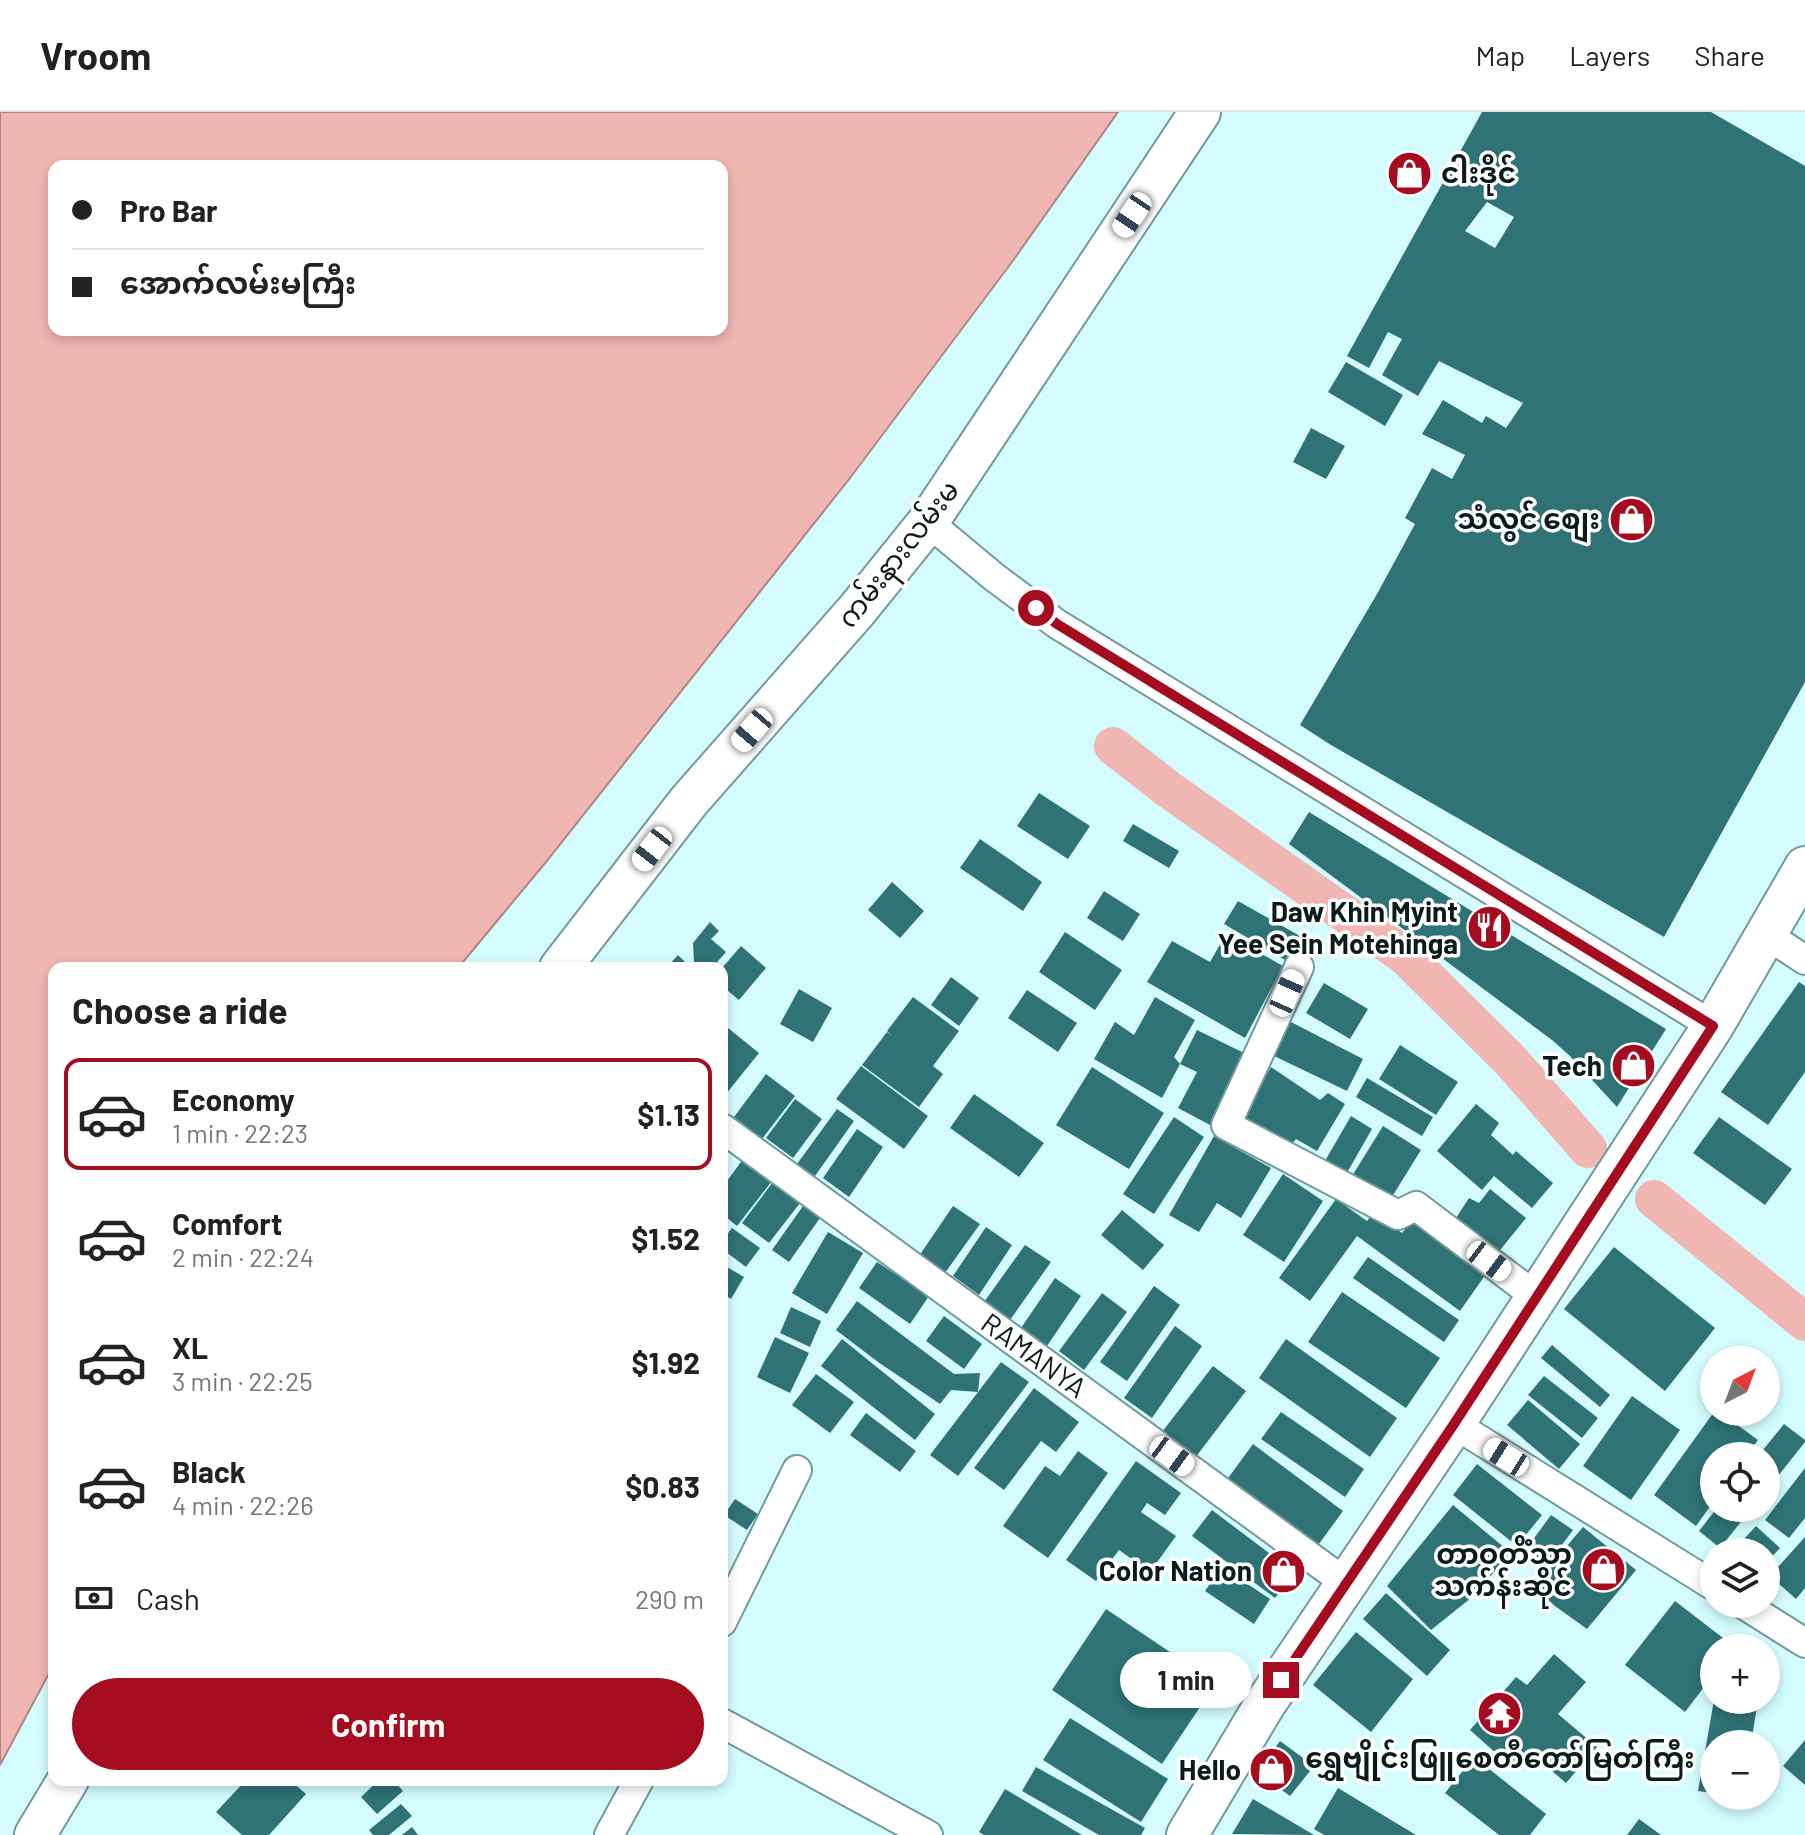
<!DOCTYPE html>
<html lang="en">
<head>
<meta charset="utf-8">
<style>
  body { margin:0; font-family:Barlow,"Noto Sans Myanmar",sans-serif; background:#f2f2f2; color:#222; height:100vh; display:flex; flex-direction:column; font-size:30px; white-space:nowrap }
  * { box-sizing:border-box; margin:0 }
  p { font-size:26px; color:#767676 }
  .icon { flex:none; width:44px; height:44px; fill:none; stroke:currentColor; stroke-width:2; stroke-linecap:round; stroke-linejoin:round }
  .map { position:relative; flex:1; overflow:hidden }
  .side { position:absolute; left:48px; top:850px; width:680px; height:824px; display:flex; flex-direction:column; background:#fff; border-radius:16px; box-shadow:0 4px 12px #0003 }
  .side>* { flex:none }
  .banner { position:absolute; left:48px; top:48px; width:680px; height:176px; border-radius:16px; box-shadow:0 4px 12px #0003; display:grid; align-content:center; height:176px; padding:0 24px; background:#fff }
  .needle { width:52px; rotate:42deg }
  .buttons { position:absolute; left:1700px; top:1234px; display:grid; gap:16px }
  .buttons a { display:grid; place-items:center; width:80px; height:80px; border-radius:50%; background:#fff; box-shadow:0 4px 12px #0003; font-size:40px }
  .end { position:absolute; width:36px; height:36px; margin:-18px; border:10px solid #a50c20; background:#fff; box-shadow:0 0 0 4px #fff }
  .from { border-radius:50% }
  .bubble { position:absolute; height:56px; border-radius:28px; background:#fff; box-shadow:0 4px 12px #0003; font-size:26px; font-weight:700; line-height:56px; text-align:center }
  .car { position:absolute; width:24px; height:48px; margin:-24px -12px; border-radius:10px; box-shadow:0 0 6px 2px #0007; background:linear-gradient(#fff 24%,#345 0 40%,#fff 0 76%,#345 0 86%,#fff 0) }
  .banner b { display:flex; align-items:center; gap:28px; height:76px; font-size:30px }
  .banner b+b { border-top:2px solid #e0e0e0 }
  .banner i { width:20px; height:20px; background:#222 }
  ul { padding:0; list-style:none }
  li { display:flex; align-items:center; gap:24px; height:112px; margin:0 16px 12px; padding:0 8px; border:4px solid transparent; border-radius:16px }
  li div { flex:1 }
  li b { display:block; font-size:30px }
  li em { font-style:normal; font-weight:700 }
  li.active { border-color:#a50c20 }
  li>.icon { width:72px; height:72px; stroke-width:1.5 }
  h2 { padding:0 24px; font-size:36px; line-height:96px }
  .pay { display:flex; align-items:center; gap:20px; height:88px; padding:0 24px; font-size:30px }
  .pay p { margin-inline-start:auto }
  .action { display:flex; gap:16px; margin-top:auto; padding:16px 24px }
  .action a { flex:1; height:92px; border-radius:48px; background:#a50c20; color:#fff; font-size:32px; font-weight:700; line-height:92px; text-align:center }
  header { display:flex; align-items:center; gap:48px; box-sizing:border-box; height:112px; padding:0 40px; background:#fff; border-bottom:2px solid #e0e0e0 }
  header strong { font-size:38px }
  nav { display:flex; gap:44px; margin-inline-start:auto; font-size:28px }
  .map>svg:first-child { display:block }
  .water { fill:#f0b6b2; stroke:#ab8785; stroke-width:2; fill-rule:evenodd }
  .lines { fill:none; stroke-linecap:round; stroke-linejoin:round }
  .canal { stroke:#f0b6b2; stroke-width:38 }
  .building { fill:#2f7376; fill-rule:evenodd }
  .minor-casing { stroke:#739a9b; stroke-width:32 }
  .secondary-casing { stroke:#739a9b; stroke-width:44 }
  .minor { stroke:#fff; stroke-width:28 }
  .secondary { stroke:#fff; stroke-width:40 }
  .route { stroke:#a50c20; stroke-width:10 }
  .labels { text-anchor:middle; stroke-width:7; stroke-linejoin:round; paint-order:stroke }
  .poi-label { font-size:28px; font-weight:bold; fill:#0b1a1b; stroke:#fff; text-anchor:end }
  .street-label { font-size:28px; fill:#0b1a1b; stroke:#fff }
</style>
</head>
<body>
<header>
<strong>Vroom</strong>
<nav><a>Map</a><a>Layers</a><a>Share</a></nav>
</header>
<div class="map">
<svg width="1805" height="1723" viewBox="0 0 1805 1723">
  <rect width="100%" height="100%" fill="#d4fcfe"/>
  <path class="water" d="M0,0h1118l-106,150 -162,216 -304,384 -88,106h-404v696l-54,101zM54,54h668v164h-668z"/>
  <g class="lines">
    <g class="canal">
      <path d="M1113,634l55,43 237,167 105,104 78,89"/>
      <path d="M1654,1087l151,123"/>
    </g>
  </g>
  <g class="building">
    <path d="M1482,0h229l94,54v516l-141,255 -333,-192 -31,-20 77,-131 38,-70 -10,-6 27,-50 20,11 13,-24 -43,-21 21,-34 39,23 4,-7 20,12 17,-25 -84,-42 -21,35 -36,-21 20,-36 -14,-7 -19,36 -22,-12zM1487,90l27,15 -19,31 -30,-17z"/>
    <path d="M1346,250l57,33 -18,31 -57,-34z"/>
    <path d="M1311,316l34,18 -19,33 -33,-17z"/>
    <path d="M1039,681l51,33 -22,33 -51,-33z"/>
    <path d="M1309,700l357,217 -49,78 -47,-51 -18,-16 -263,-196z"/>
    <path d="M1133,712l46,27 -10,17 -46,-27z"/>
    <path d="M980,727l62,43 -19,29 -63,-43z"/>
    <path d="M892,770l32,29 -24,27 -32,-28z"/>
    <path d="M1104,779l36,23 -17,27 -36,-23z"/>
    <path d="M1238,789l62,35 -15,24 -61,-36z"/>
    <path d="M710,810l9,9 -8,8 15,13 -14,16h-12l-6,-6 -1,-19z"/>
    <path d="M1065,820l57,38 -27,40 -56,-38z"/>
    <path d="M1226,822l57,32 -38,72 -98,-56 25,-41 38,21z"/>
    <path d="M741,834l25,22 -27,32 -17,-14v-18z"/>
    <path d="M678,843l13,13h-25z"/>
    <path d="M951,865l28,21 -20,28 -28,-21z"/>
    <path d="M1799,870l6,4v86l-37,53 -47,-33z"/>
    <path d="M1324,871l44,26 -18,30 -44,-26z"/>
    <path d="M799,877l33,19 -19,34 -33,-18z"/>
    <path d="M1027,878l50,33 -19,29 -50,-34z"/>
    <path d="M913,885l46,34 -26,35 10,8 -24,33 -57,-42 25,-33 6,5 -6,-6z"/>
    <path d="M1155,885l40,23 -21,37 6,7 -18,34 -68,-39 21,-37 19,13z"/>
    <path d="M1289,909l74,38 -16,32 -75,-36z"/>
    <path d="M728,916l31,25 -37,46v-63z"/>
    <path d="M1197,918l47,23 -34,72 -32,-17 19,-36 -17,-8z"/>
    <path d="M1400,933l58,37 -22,33 -57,-36z"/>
    <path d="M861,954l67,50 -24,33 -68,-50z"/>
    <path d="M1092,955l72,46 -35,56 -73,-44z"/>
    <path d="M1271,955l49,33 8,-7 17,11 -28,47 -21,-12 -6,7 -52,-24z"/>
    <path d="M766,962l29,22 -33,43 -28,-22z"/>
    <path d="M1367,966l66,39 -11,19 -66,-39z"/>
    <path d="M974,982l70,49 -25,34 -69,-49z"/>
    <path d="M795,987l27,20 -29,39 -27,-20z"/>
    <path d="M1476,992l23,19 -8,12 22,20 3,-4 37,32 -21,25 -38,-32 -12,14 -45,-39z"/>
    <path d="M837,997l17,12 -39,55 -18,-12z"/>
    <path d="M1351,1004l21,13 -28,49 -22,-12z"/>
    <path d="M1174,1005l30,20 -50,77 -31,-20z"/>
    <path d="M1719,1005l73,52 -27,36 -72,-52z"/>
    <path d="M1383,1014l38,24 -31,50 -38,-24z"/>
    <path d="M857,1017l26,18 -34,50 -26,-19z"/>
    <path d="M1214,1024l57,32 -30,50 -24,-15 -18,29 -30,-17z"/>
    <path d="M743,1047l29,22 -35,45 -15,-12v-26z"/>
    <path d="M1283,1062l40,27 -39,61 -41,-27z"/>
    <path d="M773,1070l27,21 -31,40 -27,-20z"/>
    <path d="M1490,1077l36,29 -29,36 -43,-33 15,-23 10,5z"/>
    <path d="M1336,1087l31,22 7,-9 28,21 9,-12 75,53 -26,37 -103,-75 -47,65 -31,-23z"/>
    <path d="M803,1094l17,12 -31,44 -17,-12z"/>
    <path d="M953,1094l27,18 -35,49 -26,-17z"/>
    <path d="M1122,1098l42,35 -21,25 -42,-35z"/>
    <path d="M986,1115l26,18 -33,50 -26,-19z"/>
    <path d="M732,1116l28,20 -14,19 -24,-18v-8z"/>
    <path d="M828,1120l35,21 -36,61 -35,-21z"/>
    <path d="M1025,1133l26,17 -41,58 -26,-18z"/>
    <path d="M1614,1135l101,81 -50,63 -101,-82z"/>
    <path d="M1368,1145l91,63 -15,22 -91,-64z"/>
    <path d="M877,1150l52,34 -19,28 -51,-36z"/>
    <path d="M722,1152l22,13 -13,22 -9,-6z"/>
    <path d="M1055,1166l26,18 -34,50 -26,-18z"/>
    <path d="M1154,1174l26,19 -53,76 -27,-19z"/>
    <path d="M1342,1180l98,66 -34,50 -98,-66z"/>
    <path d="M1102,1181l25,19 -43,58 -25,-19z"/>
    <path d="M857,1189l97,73 26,-1 -2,19 23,-30 28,20 -71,94 -28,-21 48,-63 -27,-2 -11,14 -62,-42 -42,-32z"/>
    <path d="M791,1195l30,14 -11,26 -30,-14z"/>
    <path d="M944,1204l38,28 -18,25 -38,-28z"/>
    <path d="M1175,1214l27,20 -50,72 -28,-20z"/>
    <path d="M775,1225l34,16 -19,40 -33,-16z"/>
    <path d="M842,1227l93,75 -20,26 -94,-74z"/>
    <path d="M1286,1227l111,79 -27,39 -111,-79z"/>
    <path d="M1552,1233l58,50 -10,12 -59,-49z"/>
    <path d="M1213,1254l33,25 -51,67 -33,-26z"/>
    <path d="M816,1262l38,28 -24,31 -38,-28z"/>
    <path d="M1544,1264l54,42 -16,20 -54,-43z"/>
    <path d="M1034,1276l45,34 -23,30 -15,-11 -37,49 -30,-22z"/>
    <path d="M1632,1284l48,34 -49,70 -48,-34z"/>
    <path d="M1528,1288l52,44 -21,25 -52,-44z"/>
    <path d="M1281,1300l83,57 -19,28 -84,-58z"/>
    <path d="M1714,1300h6l38,28 -12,16h-32v45l-18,25 -42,-31z"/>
    <path d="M866,1301l50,38 -16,21 -50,-37z"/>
    <path d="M1784,1312l21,16v2l-39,49v-35h-8z"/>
    <path d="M1253,1332l90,67 -27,37 -90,-67z"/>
    <path d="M1078,1339l30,22 -60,85 -45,-32 42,-60 15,10z"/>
    <path d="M1136,1349l45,32 -16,22 -18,-12 -6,9 35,24 -26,36 -31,-22 -23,31 -30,-21z"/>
    <path d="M1477,1352l65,51 -25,31 -64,-51z"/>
    <path d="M1805,1356v50l-16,20 -24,-18z"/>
    <path d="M735,1387l23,15 -11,16 -23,-15z"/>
    <path d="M1453,1393l58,48 -40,45 -40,32 -44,-44z"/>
    <path d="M1717,1396h35l-32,40 -21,-17z"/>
    <path d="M1212,1398l82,62 -19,26 -83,-62z"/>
    <path d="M1551,1403l22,15 -31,42 -21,-16z"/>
    <path d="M1756,1414l24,22 -14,15v-11h-34z"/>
    <path d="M1583,1415l53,43 -49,59 -32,-23 -22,-20z"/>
    <path d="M1805,1425v51l-9,11 -26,-23z"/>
    <path d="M1222,1455l48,32 -16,25 -49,-33z"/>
    <path d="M1386,1481l64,57 -23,26 -64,-57z"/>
    <path d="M1675,1489l61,47h-22v26l-29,38 -60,-47z"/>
    <path d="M1106,1497l110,74 -54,81 -110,-74z"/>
    <path d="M1356,1520l57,47 -42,53 -58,-47z"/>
    <path d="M1554,1542l32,28 -28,32 39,33 -31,36 -35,-30 -15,18 -46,-41 46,-53 11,8z"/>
    <path d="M1714,1588h44l-7,44h-37v49l-16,-2z"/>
    <path d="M1070,1606l98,61 -27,43 -98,-62z"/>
    <path d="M1805,1628v45l-22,-19z"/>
    <path d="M1280,1629l34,25 -24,30 -33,-24z"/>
    <path d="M1474,1645l72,57 -16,21h-31l-54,-42z"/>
    <path d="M1036,1655l109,61 -4,7h-42l-77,-44z"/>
    <path d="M246,1668h44l16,14 -37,41h-27l-26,-23z"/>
    <path d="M379,1668h14l10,11 -26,23 -16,-17z"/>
    <path d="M1338,1676l78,47h-92l-10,-6z"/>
    <path d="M1005,1677l77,46h-98l-5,-3z"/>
    <path d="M1253,1687l61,36 -82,-1z"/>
    <path d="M401,1692l11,12 -23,19h-16l-4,-5z"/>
    <path d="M1639,1707l22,16h-34z"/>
    <path d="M412,1715l6,8h-16z"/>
  </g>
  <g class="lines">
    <defs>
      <g id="minor">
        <path d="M928,410l66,55 63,47 656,402"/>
        <path d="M1767,823l38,25"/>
        <path d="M1299,855l-73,158 172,90 18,-9 122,92"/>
        <path id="s1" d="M722,1016l624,455"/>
        <path d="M1454,1312l260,162"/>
        <path d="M1743,1492l62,39"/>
        <path d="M722,1510l75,-152"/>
        <path d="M722,1611l206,112"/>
        <path d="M609,1723l30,-55"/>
      </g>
      <g id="secondary">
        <path d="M560,856l129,-167 168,-191 71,-88 272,-410"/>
        <path d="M35,1723l33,-55"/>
        <path d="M1187,1723l78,-131 189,-280 259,-398 92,-159"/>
      </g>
    </defs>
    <use href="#minor" class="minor-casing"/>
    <use href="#secondary" class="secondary-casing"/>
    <use href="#minor" class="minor"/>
    <use href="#secondary" class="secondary"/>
  </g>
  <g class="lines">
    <path class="route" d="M1036,496l21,16 656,402 -259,398 -173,256"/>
  </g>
  <defs>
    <symbol id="shop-disc" viewBox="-11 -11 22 22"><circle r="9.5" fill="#a50c20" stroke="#fff"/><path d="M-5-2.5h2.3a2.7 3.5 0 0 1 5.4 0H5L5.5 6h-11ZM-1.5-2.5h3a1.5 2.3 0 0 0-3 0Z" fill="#fff"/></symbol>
    <symbol id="restaurant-disc" viewBox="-11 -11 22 22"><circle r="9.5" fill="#a50c20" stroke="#fff"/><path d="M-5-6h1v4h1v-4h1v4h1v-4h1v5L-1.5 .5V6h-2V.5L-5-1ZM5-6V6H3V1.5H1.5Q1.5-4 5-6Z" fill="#fff"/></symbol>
    <symbol id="temple-disc" viewBox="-11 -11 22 22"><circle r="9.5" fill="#a50c20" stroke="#fff"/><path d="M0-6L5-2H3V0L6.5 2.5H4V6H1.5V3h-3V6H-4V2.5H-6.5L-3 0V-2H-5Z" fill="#fff"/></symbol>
  </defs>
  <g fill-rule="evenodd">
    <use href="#shop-disc" x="1384" y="36" width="51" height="51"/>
    <use href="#shop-disc" x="1606" y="382" width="51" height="51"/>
    <use href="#restaurant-disc" x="1464" y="790" width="51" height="51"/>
    <use href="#shop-disc" x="1608" y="928" width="51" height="51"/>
    <use href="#shop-disc" x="1578" y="1432" width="51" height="51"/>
    <use href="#shop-disc" x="1258" y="1434" width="51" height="51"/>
    <use href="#temple-disc" x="1474" y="1576" width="51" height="51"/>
    <use href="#shop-disc" x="1246" y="1632" width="51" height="51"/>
  </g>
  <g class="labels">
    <g class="poi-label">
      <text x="1441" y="71" text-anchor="start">ငါးဒိုင်</text>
      <text x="1600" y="417">သံလွင် စျေး</text>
      <text x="1458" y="810">Daw Khin Myint<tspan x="1458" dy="32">Yee Sein Motehinga</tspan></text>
      <text x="1602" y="964">Tech</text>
      <text x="1572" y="1452">တာဝတိံသာ<tspan x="1572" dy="32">သက်န်းဆိုင်</tspan></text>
      <text x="1252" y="1469">Color Nation</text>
      <text x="1500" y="1656" text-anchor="middle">ရွှေဗျိုင်းဖြူစေတီတော်မြတ်ကြီး</text>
      <text x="1241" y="1668">Hello</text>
    </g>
    <g class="street-label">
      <text transform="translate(898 442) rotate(-52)" y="10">ကမ်းနားလမ်းမ</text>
      <text dy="10" stroke="none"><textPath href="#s1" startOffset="386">RAMANYA</textPath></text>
    </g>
  </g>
</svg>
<div class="buttons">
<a><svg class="needle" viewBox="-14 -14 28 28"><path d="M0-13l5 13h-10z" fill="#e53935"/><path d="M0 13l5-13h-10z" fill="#767676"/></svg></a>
<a><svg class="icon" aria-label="locate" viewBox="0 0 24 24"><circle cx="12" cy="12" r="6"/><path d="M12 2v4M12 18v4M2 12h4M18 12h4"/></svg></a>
<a><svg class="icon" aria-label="layers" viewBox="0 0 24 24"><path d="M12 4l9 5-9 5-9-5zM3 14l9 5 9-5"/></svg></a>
<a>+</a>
<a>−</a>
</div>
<i class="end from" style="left:1036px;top:496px"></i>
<i class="end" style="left:1281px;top:1568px"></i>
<div class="bubble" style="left:1120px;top:1540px;width:132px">1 min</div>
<i class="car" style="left:1132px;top:103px;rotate:214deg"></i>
<i class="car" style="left:752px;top:618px;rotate:221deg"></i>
<i class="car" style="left:652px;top:737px;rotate:218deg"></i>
<i class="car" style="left:1287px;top:881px;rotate:24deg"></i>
<i class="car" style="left:1489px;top:1149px;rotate:127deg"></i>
<i class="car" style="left:1172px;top:1344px;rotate:126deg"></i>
<i class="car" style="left:1506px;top:1345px;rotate:302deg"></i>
<div class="banner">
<b><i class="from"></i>Pro Bar</b>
<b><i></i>အောက်လမ်းမကြီး</b>
</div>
<section class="side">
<h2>Choose a ride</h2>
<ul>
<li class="active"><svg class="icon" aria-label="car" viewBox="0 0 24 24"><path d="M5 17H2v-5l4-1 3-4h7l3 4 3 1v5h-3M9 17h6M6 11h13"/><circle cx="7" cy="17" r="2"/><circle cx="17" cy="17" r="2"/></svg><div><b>Economy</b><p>1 min · 22:23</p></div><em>$1.13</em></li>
<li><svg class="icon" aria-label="car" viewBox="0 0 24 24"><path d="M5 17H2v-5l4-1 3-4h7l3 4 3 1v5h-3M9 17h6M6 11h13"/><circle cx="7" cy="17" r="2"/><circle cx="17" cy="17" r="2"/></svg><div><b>Comfort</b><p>2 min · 22:24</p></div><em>$1.52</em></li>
<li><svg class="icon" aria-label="car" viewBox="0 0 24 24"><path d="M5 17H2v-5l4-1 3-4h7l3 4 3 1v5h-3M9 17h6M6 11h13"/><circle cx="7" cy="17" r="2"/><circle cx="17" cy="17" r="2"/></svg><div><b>XL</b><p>3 min · 22:25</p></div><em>$1.92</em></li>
<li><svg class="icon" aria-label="car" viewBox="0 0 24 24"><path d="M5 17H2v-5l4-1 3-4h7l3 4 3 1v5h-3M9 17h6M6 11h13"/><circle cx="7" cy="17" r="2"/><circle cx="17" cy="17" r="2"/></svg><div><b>Black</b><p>4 min · 22:26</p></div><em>$0.83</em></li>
</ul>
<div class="pay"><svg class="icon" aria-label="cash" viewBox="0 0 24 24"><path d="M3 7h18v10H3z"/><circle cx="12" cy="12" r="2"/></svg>Cash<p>290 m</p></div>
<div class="action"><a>Confirm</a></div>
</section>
</div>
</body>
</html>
